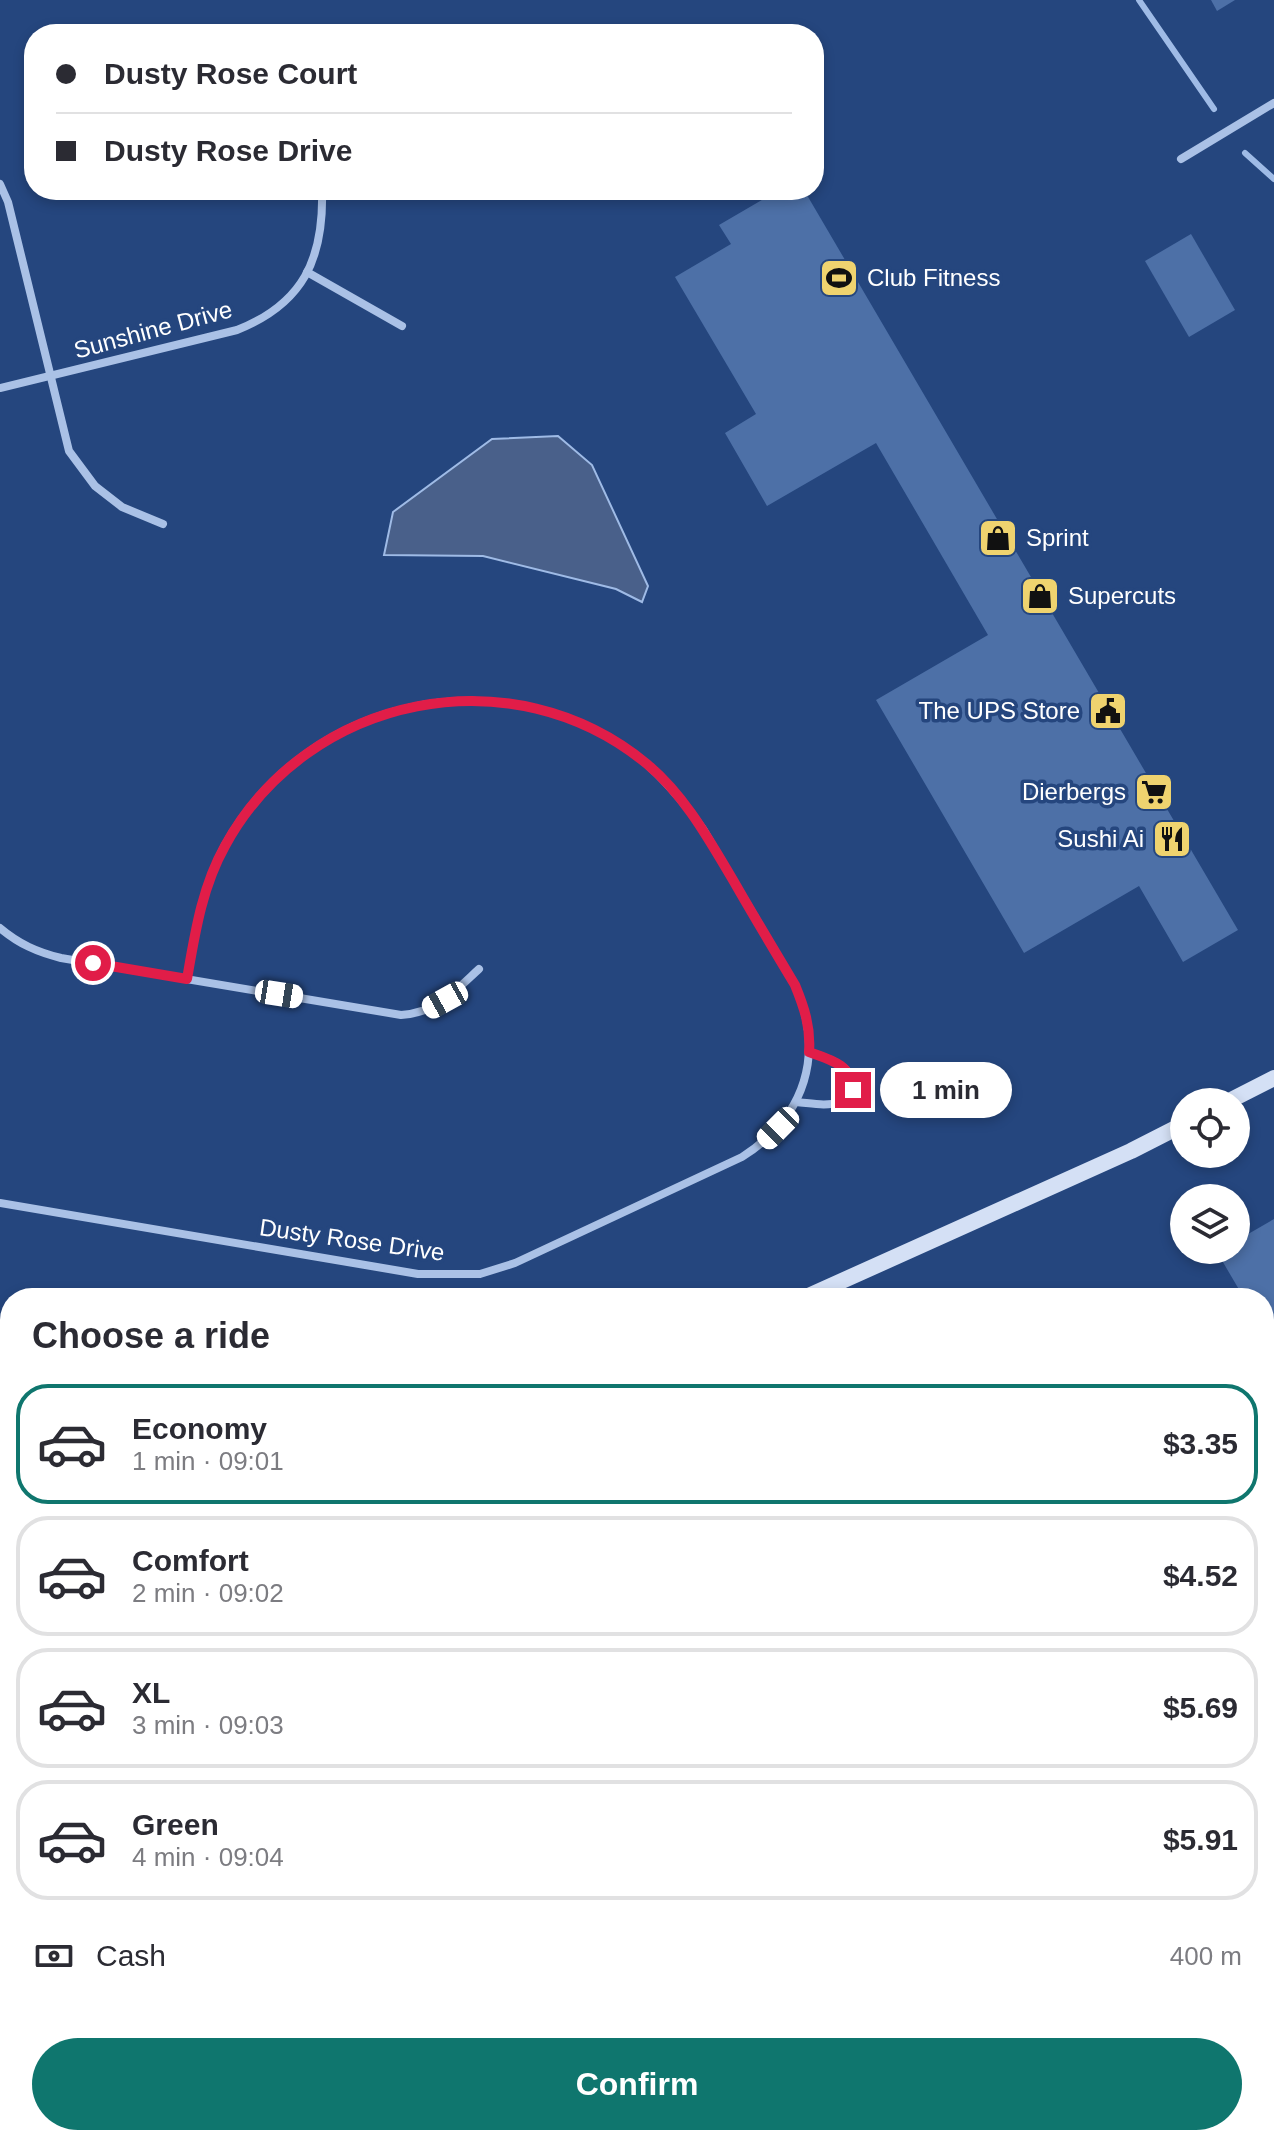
<!DOCTYPE html>
<html lang="en">
<head>
<meta charset="utf-8">
<style>
  body { margin:0; font-family:Arial,sans-serif; background:#f2f2f3; color:#2b2b33; height:100vh; display:flex; flex-direction:column; font-size:30px; white-space:nowrap }
  * { box-sizing:border-box; margin:0 }
  p { font-size:26px; color:#7c7c81 }
  .icon { flex:none; width:44px; height:44px; fill:none; stroke:currentColor; stroke-width:2; stroke-linecap:round; stroke-linejoin:round }
  .map { position:relative; flex:1; overflow:hidden }
  .sheet { position:absolute; left:0px; top:1288px; width:1274px; height:858px; display:flex; flex-direction:column; background:#fff; border-radius:32px 32px 0 0; box-shadow:0 4px 12px #0003 }
  .sheet>* { flex:none }
  .top-card { position:absolute; left:24px; top:24px; width:800px; height:176px; border-radius:32px; box-shadow:0 4px 12px #0003; display:grid; align-content:center; height:176px; padding:0 32px; background:#fff }
  .fabs { position:absolute; left:1170px; top:1088px; display:grid; gap:16px }
  .fabs a { display:grid; place-items:center; width:80px; height:80px; border-radius:50%; background:#fff; box-shadow:0 4px 12px #0003; font-size:40px }
  .end { position:absolute; width:36px; height:36px; margin:-18px; border:10px solid #e11d48; background:#fff; box-shadow:0 0 0 4px #fff }
  .from { border-radius:50% }
  .bubble { position:absolute; height:56px; border-radius:28px; background:#fff; box-shadow:0 4px 12px #0003; font-size:26px; font-weight:600; line-height:56px; text-align:center }
  .car { position:absolute; width:24px; height:48px; margin:-24px -12px; border-radius:10px; box-shadow:0 0 6px 2px #0007; background:linear-gradient(#fff 24%,#345 0 40%,#fff 0 76%,#345 0 86%,#fff 0) }
  .top-card b { display:flex; align-items:center; gap:28px; height:76px; font-size:30px }
  .top-card b+b { border-top:2px solid #e1e1e2 }
  .top-card i { width:20px; height:20px; background:#2b2b33 }
  ul { padding:0; list-style:none }
  li { display:flex; align-items:center; gap:24px; height:120px; margin:0 16px 12px; padding:0 16px; border:4px solid #e1e1e2; border-radius:32px }
  li div { flex:1 }
  li b { display:block; font-size:30px }
  li em { font-style:normal; font-weight:600 }
  li.on { border-color:#0f766e }
  li>.icon { width:72px; height:72px; stroke-width:1.5 }
  h2 { padding:0 32px; font-size:36px; line-height:96px }
  .pay { display:flex; align-items:center; gap:20px; height:88px; padding:0 32px; font-size:30px }
  .pay p { margin-inline-start:auto }
  .action { display:flex; gap:16px; margin-top:auto; padding:16px 32px }
  .action a { flex:1; height:92px; border-radius:48px; background:#0f766e; color:#fff; font-size:32px; font-weight:600; line-height:92px; text-align:center }
  .map>svg:first-child { display:block }
  .water { fill:#49608a; stroke:#9fbbe6; stroke-width:2 }
  .lines { fill:none; stroke-linecap:round; stroke-linejoin:round }
  .stream { stroke:#9fbbe6; stroke-width:6 }
  .building { fill:#4d70a7 }
  .street { stroke:#aac1e6; stroke-width:8 }
  .secondary { stroke:#d4e0f5; stroke-width:16 }
  .highway { stroke:#fff; stroke-width:24 }
  .route { stroke:#e11d48; stroke-width:10 }
  .labels { text-anchor:middle; stroke-width:7; stroke-linejoin:round; paint-order:stroke }
  .poi-label { font-size:24px; fill:#fff; stroke:#25467e; text-anchor:start }
  .street-label { font-size:24px; fill:#fff; stroke:#25467e }
</style>
</head>
<body>
<div class="map">
<svg width="1274" height="2145" viewBox="0 0 1274 2145">
  <rect width="100%" height="100%" fill="#25467e"/>
  <path class="water" d="M558,436l34,29 56,121 -6,16 -26,-13 -133,-33 -99,-1 9,-43 99,-73z"/>
  <g class="lines">
    <g class="stream">
      <path d="M1139,0l75,109"/>
      <path d="M1245,153l29,26"/>
    </g>
  </g>
  <g class="building">
    <path d="M1211,0h24l-18,11z"/>
    <path d="M779,190h25l434,740 -55,32 -44,-76 -115,67 -148,-253 112,-65 -112,-192 -109,63 -42,-73 31,-19 -81,-137 56,-33 -12,-19z"/>
    <path d="M1191,234l44,76 -46,27 -44,-76z"/>
    <path d="M1274,1219v130l-10,-17v-34h-20l-27,-46 19,-2v-9z"/>
  </g>
  <g class="lines">
    <g class="street">
      <path d="M1181,159l93,-56"/>
      <path d="M0,184l8,18 61,249 26,35 27,21 41,17"/>
      <path d="M307,272l95,54"/>
      <path d="M0,388l237,-58c66,-26 87,-71 85,-140"/>
      <path d="M0,928c19,16 37,24 61,30l340,57c35,-2 53,-23 78,-46"/>
      <path d="M796,1102c14,1 30,5 44,0 6,-2 11,-6 13,-12 6,-23 -29,-33 -44,-38"/>
      <path d="M0,1203l418,71h62l35,-11 227,-106c64,-41 83,-103 53,-172l-92,-156c-20,-28 -42,-55 -70,-76 -136,-97 -327,-54 -408,92 -23,42 -30,88 -38,134"/>
      <path d="M0,1864l10,-8"/>
      <path d="M0,2069l10,-4"/>
      <path d="M193,2136l4,9"/>
      <path d="M976,2136l1,9"/>
      <path d="M1231,2136v9"/>
      <path d="M742,2145v-9"/>
    </g>
    <g class="secondary">
      <path d="M1227,1102l47,-24"/>
      <path d="M804,1298l327,-147 53,-27"/>
      <path d="M0,1369l10,2"/>
      <path d="M1264,1799h10"/>
      <path d="M0,1842h10"/>
    </g>
    <g class="highway">
      <path d="M1264,1606l10,-2"/>
      <path d="M0,1665h10"/>
      <path d="M1264,1666l10,-1"/>
      <path d="M0,1725h10"/>
    </g>
  </g>
  <g class="lines">
    <path class="route" d="M93,963l94,16c8,-46 15,-92 38,-133 83,-152 288,-193 422,-82 38,32 61,74 86,116 20,35 41,70 62,105 9,22 16,42 14,67 20,7 44,13 44,38"/>
  </g>
  <defs>
    <symbol id="stadium-square" viewBox="-11 -11 22 22"><rect x="-9" y="-9" width="18" height="18" rx="4" fill="#efd36f" stroke="#25467e"/><path d="M0-5a6.5 5 0 1 0 0 10a6.5 5 0 1 0 0-10ZM-3.5-1.8h7v3.6h-7Z" fill="#111"/></symbol>
    <symbol id="shop-square" viewBox="-11 -11 22 22"><rect x="-9" y="-9" width="18" height="18" rx="4" fill="#efd36f" stroke="#25467e"/><path d="M-5-2.5h2.3a2.7 3.5 0 0 1 5.4 0H5L5.5 6h-11ZM-1.5-2.5h3a1.5 2.3 0 0 0-3 0Z" fill="#111"/></symbol>
    <symbol id="civic-square" viewBox="-11 -11 22 22"><rect x="-9" y="-9" width="18" height="18" rx="4" fill="#efd36f" stroke="#25467e"/><path d="M-.6-6.5H3V-4.5H.6V-3L4-1V1h2V6H-6V1h2V-1L-.6-3ZM-1.2 2.5V6h2.4V2.5Z" fill="#111"/></symbol>
    <symbol id="supermarket-square" viewBox="-11 -11 22 22"><rect x="-9" y="-9" width="18" height="18" rx="4" fill="#efd36f" stroke="#25467e"/><path d="M-6-5.5h2.5l.6 2H6L4.5 2H-2.5L-4.4-4H-6ZM-1.5 3.2a1.3 1.3 0 1 0 .1 0ZM3 3.2a1.3 1.3 0 1 0 .1 0Z" fill="#111"/></symbol>
    <symbol id="restaurant-square" viewBox="-11 -11 22 22"><rect x="-9" y="-9" width="18" height="18" rx="4" fill="#efd36f" stroke="#25467e"/><path d="M-5-6h1v4h1v-4h1v4h1v-4h1v5L-1.5 .5V6h-2V.5L-5-1ZM5-6V6H3V1.5H1.5Q1.5-4 5-6Z" fill="#111"/></symbol>
  </defs>
  <g fill-rule="evenodd">
    <use href="#stadium-square" x="817" y="256" width="44" height="44"/>
    <use href="#shop-square" x="976" y="516" width="44" height="44"/>
    <use href="#shop-square" x="1018" y="574" width="44" height="44"/>
    <use href="#civic-square" x="1086" y="689" width="44" height="44"/>
    <use href="#supermarket-square" x="1132" y="770" width="44" height="44"/>
    <use href="#restaurant-square" x="1150" y="817" width="44" height="44"/>
  </g>
  <g class="labels">
    <g class="poi-label">
      <text x="867" y="286">Club Fitness</text>
      <text x="1026" y="546">Sprint</text>
      <text x="1068" y="604">Supercuts</text>
      <text x="1080" y="719" text-anchor="end">The UPS Store</text>
      <text x="1126" y="800" text-anchor="end">Dierbergs</text>
      <text x="1144" y="847" text-anchor="end">Sushi Ai</text>
    </g>
    <g class="street-label">
      <text transform="translate(153 330) rotate(-15)" y="8">Sunshine Drive</text>
      <text transform="translate(352 1240) rotate(8)" y="8">Dusty Rose Drive</text>
    </g>
  </g>
</svg>
<div class="fabs">
<a><svg class="icon" aria-label="locate" viewBox="0 0 24 24"><circle cx="12" cy="12" r="6"/><path d="M12 2v4M12 18v4M2 12h4M18 12h4"/></svg></a>
<a><svg class="icon" aria-label="layers" viewBox="0 0 24 24"><path d="M12 4l9 5-9 5-9-5zM3 14l9 5 9-5"/></svg></a>
</div>
<i class="end from" style="left:93px;top:963px"></i>
<i class="end" style="left:853px;top:1090px"></i>
<div class="bubble" style="left:880px;top:1062px;width:132px">1 min</div>
<i class="car" style="left:279px;top:994px;rotate:99deg"></i>
<i class="car" style="left:445px;top:1000px;rotate:241deg"></i>
<i class="car" style="left:778px;top:1128px;rotate:225deg"></i>
<div class="top-card">
<b><i class="from"></i>Dusty Rose Court</b>
<b><i></i>Dusty Rose Drive</b>
</div>
<section class="sheet">
<h2>Choose a ride</h2>
<ul>
<li class="on"><svg class="icon" aria-label="car" viewBox="0 0 24 24"><path d="M5 17H2v-5l4-1 3-4h7l3 4 3 1v5h-3M9 17h6M6 11h13"/><circle cx="7" cy="17" r="2"/><circle cx="17" cy="17" r="2"/></svg><div><b>Economy</b><p>1 min · 09:01</p></div><em>$3.35</em></li>
<li><svg class="icon" aria-label="car" viewBox="0 0 24 24"><path d="M5 17H2v-5l4-1 3-4h7l3 4 3 1v5h-3M9 17h6M6 11h13"/><circle cx="7" cy="17" r="2"/><circle cx="17" cy="17" r="2"/></svg><div><b>Comfort</b><p>2 min · 09:02</p></div><em>$4.52</em></li>
<li><svg class="icon" aria-label="car" viewBox="0 0 24 24"><path d="M5 17H2v-5l4-1 3-4h7l3 4 3 1v5h-3M9 17h6M6 11h13"/><circle cx="7" cy="17" r="2"/><circle cx="17" cy="17" r="2"/></svg><div><b>XL</b><p>3 min · 09:03</p></div><em>$5.69</em></li>
<li><svg class="icon" aria-label="car" viewBox="0 0 24 24"><path d="M5 17H2v-5l4-1 3-4h7l3 4 3 1v5h-3M9 17h6M6 11h13"/><circle cx="7" cy="17" r="2"/><circle cx="17" cy="17" r="2"/></svg><div><b>Green</b><p>4 min · 09:04</p></div><em>$5.91</em></li>
</ul>
<div class="pay"><svg class="icon" aria-label="cash" viewBox="0 0 24 24"><path d="M3 7h18v10H3z"/><circle cx="12" cy="12" r="2"/></svg>Cash<p>400 m</p></div>
<div class="action"><a>Confirm</a></div>
</section>
</div>
</body>
</html>
